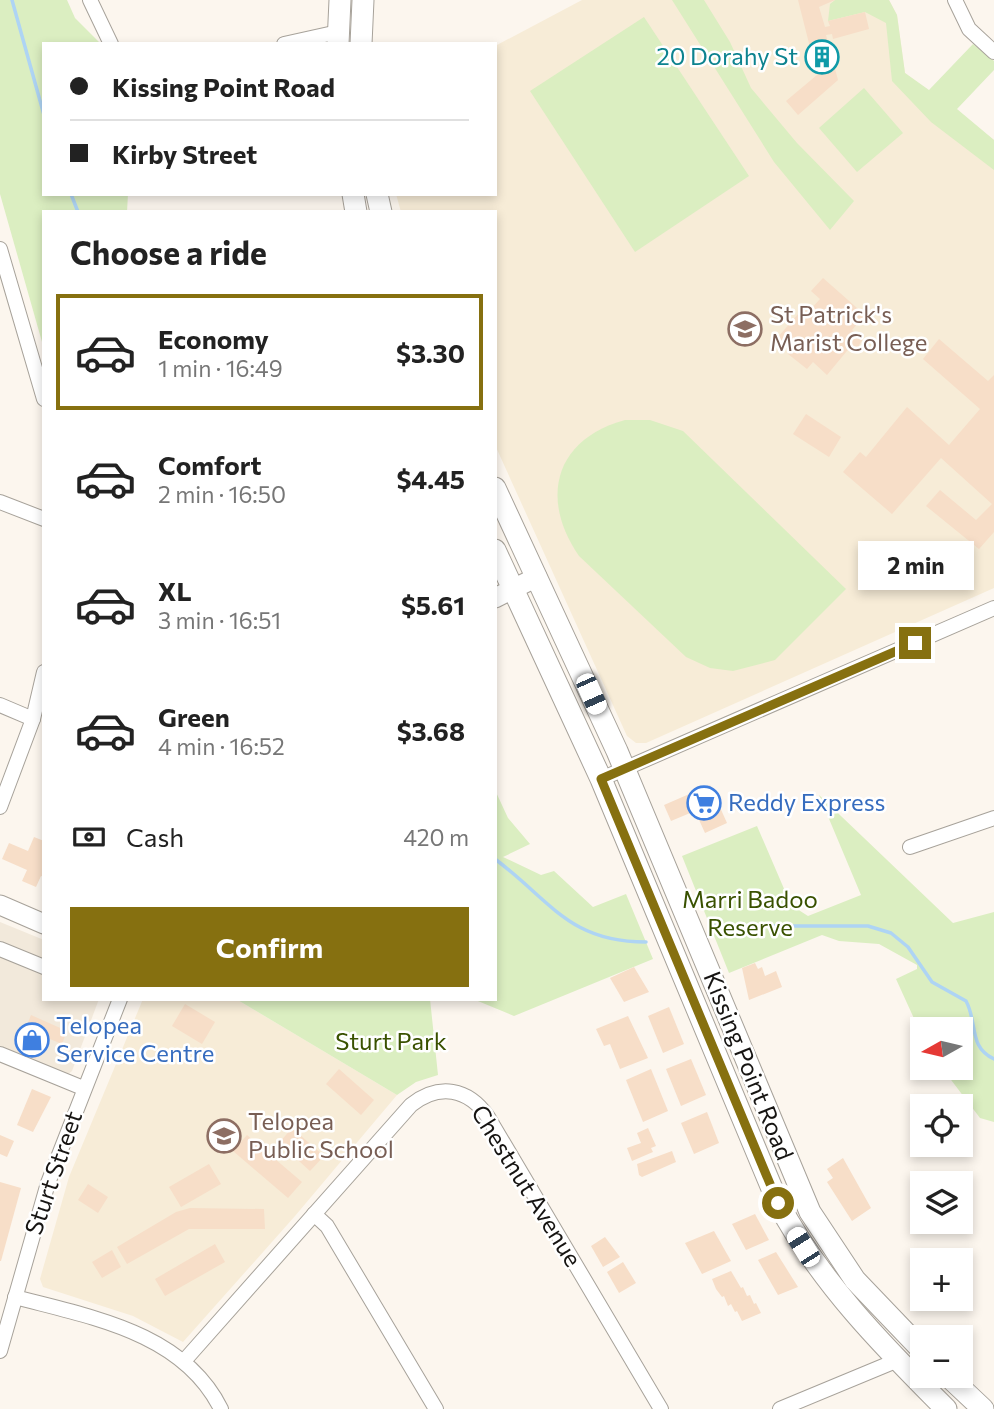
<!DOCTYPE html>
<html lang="en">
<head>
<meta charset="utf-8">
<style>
  body { margin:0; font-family:Commissioner,sans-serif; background:#f2f2f2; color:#222; height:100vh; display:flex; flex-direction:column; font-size:26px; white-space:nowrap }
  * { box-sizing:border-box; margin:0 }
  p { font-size:23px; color:#767676 }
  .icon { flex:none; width:38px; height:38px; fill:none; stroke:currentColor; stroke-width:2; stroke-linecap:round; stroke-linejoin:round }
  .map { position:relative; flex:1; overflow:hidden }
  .details { position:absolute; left:42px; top:210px; width:455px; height:791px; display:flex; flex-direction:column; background:#fff; border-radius:0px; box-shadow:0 4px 10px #0003 }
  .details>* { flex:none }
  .hud { position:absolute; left:42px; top:42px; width:455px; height:154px; border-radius:0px; box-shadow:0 4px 10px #0003; display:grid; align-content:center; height:154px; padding:0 28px; background:#fff }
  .needle { width:46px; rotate:262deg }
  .controls { position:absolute; left:910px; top:1017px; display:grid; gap:14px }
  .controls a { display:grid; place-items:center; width:63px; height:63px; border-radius:0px; background:#fff; box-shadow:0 4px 10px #0003; font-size:35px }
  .end { position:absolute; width:32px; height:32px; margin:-16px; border:9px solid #867010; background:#fff; box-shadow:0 0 0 4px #fff }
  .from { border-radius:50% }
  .bubble { position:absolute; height:49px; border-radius:0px; background:#fff; box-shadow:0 4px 10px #0003; font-size:23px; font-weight:700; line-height:49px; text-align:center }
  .car { position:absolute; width:21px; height:42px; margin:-21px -10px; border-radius:9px; box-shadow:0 0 5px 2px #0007; background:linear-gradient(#fff 24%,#345 0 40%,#fff 0 76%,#345 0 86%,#fff 0) }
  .hud b { display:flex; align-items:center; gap:24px; height:66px; font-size:26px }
  .hud b+b { border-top:2px solid #e0e0e0 }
  .hud i { width:18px; height:18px; background:#222 }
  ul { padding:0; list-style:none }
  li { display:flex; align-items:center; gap:21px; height:116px; margin:0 14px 10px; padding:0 14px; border:4px solid transparent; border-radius:0px }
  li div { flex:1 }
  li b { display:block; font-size:26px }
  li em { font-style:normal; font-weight:700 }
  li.on { border-color:#867010 }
  li>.icon { width:63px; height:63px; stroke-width:1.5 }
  h2 { padding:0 28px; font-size:32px; line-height:84px }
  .pay { display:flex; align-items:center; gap:18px; height:77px; padding:0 28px; font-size:26px }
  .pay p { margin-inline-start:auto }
  .primary-button { display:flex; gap:14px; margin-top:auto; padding:14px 28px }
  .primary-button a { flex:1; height:80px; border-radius:0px; background:#867010; color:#fff; font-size:28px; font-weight:700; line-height:80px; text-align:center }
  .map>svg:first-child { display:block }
  .built { fill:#f2e9db }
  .education { fill:#f7ecd7 }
  .green { fill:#dbeec1 }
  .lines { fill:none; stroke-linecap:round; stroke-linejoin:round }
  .stream { stroke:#aed4f4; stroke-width:3.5 }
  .building { fill:#f7dec8 }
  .street-casing { stroke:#a7a29a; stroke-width:16 }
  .secondary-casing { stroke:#a7a29a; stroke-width:21 }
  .primary-casing { stroke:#a7a29a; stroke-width:23 }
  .street { stroke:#fff; stroke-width:14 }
  .secondary { stroke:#fff; stroke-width:19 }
  .primary { stroke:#fff; stroke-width:21 }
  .route { stroke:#867010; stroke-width:9 }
  .labels { text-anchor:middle; stroke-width:5; stroke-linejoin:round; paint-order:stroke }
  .culture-label { font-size:24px; fill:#0d838f; stroke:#fff; text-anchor:end }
  .education-label { font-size:24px; fill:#785e54; stroke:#fff; text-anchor:start }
  .shop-label { font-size:24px; fill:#366cbe; stroke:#fff; text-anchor:start }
  .park-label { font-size:24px; fill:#395100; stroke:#fff }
  .street-label { font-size:24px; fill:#161412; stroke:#fff }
</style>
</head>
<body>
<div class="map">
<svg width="994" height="1409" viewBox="0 0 994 1409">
  <rect width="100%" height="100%" fill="#fcf6ee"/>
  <path class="built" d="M0,922l44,18v59h55l-27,72 -5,4 -67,-28z"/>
  <g class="education">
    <path d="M582,0h307l8,15 8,58 89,67v448l-348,155h-10l-9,-7 -132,-291v-233h-94l-5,-18h99v-148z"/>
    <path d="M143,999h93l161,96 -102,121 -112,126 -50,-26 -90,-29 -3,-8 29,-102z"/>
  </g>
  <g class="green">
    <path d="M0,0h67l8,18 26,26h-57v150h84l-1,18h-83v137l-44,-155z"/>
    <path d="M672,0h32l26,42 21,46 46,55 57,58 -24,29 -56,-68z"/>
    <path d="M835,0h54l8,15 8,58 24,17 44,-46 21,17v9l-37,39 37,31v30l-63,-48 -39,-41 -6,-58 -21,-11 -37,9 2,-17z"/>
    <path d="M644,17l105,159 -114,76 -105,-161z"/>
    <path d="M864,88l39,45 -46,39 -38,-44z"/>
    <path d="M625,420h25l33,11 163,158 -71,71 -42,11 -23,-3 -24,-11 -107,-101c-40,-58 -24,-117 46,-136z"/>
    <path d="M495,790l13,28 22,26 -27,13 38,18 13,-4 39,36 33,-13 27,65 -139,57 -41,-17h22z"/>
    <path d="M819,795l134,128 41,-11v210l-14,-4 -38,-50h19v-39h-39v7l-26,-57 21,-10v-4l-38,-21 -40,-3 -17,-6 -93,38 -47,-117 75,-30 31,72 6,9 14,9 53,-21z"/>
    <path d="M236,999h194l8,76 -22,7 -19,13z"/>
  </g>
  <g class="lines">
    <g class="stream">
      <path d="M12,0l32,115"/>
      <path d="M71,194l7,18"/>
      <path d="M495,859c56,42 74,83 151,83"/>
      <path d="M715,926h153l23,7 17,14 24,35 34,19c12,22 2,46 28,58"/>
    </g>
  </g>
  <g class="building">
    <path d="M798,0h37l-16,7 6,20 5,-1 -2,-5 37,-9 4,17 -36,10 -1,-5 -6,1 12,45 -40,35 -12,-14 31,-26z"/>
    <path d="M823,278l42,37 -13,15 11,9 -7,11 -5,-4 -24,29 -14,-13 -6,7 -19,-15 3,-5 -13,-12 28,-32 4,5 10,-11 -9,-8z"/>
    <path d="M939,339l49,42 6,-6v157l-15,17 -53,-43 14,-16 36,30 16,-16 -51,-46 -49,56 -49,-42 17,-20 6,5 41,-50 42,38 31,-36 -57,-50z"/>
    <path d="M806,414l35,23 -12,20 -36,-23z"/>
    <path d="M710,785l17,38 -22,10 -10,-22 -24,10 -7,-16z"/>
    <path d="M34,837l10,4v36l-3,-1 -5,11 -14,-6 5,-11 -25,-11 7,-16 19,8z"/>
    <path d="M755,963l3,6 4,-2 3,9 11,-5 6,16 -33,13 -7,-32z"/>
    <path d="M634,967l15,25 -25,10 -14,-24z"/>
    <path d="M185,1004l30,18 -13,22 -30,-18z"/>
    <path d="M669,1007l15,37 -21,9 -15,-37z"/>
    <path d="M31,1015l36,16 -5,13 -17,-7 -9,22 -19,-8z"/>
    <path d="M628,1016l20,42 -28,11 -10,-25 -6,2 -8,-17z"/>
    <path d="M691,1059l15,36 -25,11 -15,-37z"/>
    <path d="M339,1069l35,31 -13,15 -35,-31z"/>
    <path d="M651,1069l17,42 -25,11 -17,-42z"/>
    <path d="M32,1089l19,8 -18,35 -16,-7z"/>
    <path d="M707,1112l12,31 -25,11 -13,-31z"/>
    <path d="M292,1128l32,28 -14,15 -31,-28z"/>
    <path d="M648,1128l8,18 -5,2 2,4 -21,9 -5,-13 14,-5 -4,-10z"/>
    <path d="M0,1135l14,6 -7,16 -7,-3z"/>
    <path d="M247,1135l55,47 -14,16 -55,-47z"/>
    <path d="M672,1151l4,11 -34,15 -3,-2 -2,-11z"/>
    <path d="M843,1158l28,50 -19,13 -25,-39 6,-4 -6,-9z"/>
    <path d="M209,1164l12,20 -40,23 -12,-20z"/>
    <path d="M0,1182l21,6 -20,73h-1z"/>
    <path d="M88,1184l20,13 -10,16 -20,-13z"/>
    <path d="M190,1208l74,1 1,20h-76l-62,35 -10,-17 59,-35z"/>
    <path d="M755,1214l14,26 -23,10 -14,-26z"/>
    <path d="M714,1231l17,30 -29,13 -17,-31z"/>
    <path d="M605,1237l15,20 -17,10 -12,-21z"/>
    <path d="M215,1244l10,18 -60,34 -10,-17z"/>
    <path d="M112,1250l9,17 -19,11 -10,-16z"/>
    <path d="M776,1252l22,35 -20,8 -20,-35z"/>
    <path d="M623,1262l13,21 -17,10 -12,-21z"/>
    <path d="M731,1271l10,17 2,-1 4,9 3,-1 4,9 2,-1 5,10 -19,8 -5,-10 -2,1 -4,-8 -3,2 -4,-10 -2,1 -6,-8 -4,-10z"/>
  </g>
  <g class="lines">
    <defs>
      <g id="street">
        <path d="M90,0l21,44"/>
        <path d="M955,0l14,29 25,23"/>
        <path d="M284,44l54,-12"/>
        <path d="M0,249l44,150"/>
        <path d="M0,502l44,17"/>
        <path d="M0,705l33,14"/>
        <path d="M601,779l393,-171"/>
        <path d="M0,807l33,-88 11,-47"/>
        <path d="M910,847l84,-29"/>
        <path d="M0,949l44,18"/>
        <path d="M0,1054l83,34"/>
        <path d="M314,1214l13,12 109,183"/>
        <path d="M15,1297c75,20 168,35 206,112"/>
        <path d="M0,1351l48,-168 72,-184"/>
        <path d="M184,1361l227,-256c28,-22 57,-17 77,12l173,292"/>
        <path d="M780,1409l118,-49"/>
      </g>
      <g id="secondary">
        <path d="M495,598l42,-21"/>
        <path d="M0,905l44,19"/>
      </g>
      <g id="primary">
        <path d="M338,44l2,-44"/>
        <path d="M361,44l2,-44"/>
        <path d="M353,194l3,18"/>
        <path d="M377,194l4,18"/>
        <path d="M495,488l122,263 193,461 45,68 67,70"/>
        <path d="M495,550l106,229 177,424c42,79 105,143 168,206"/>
        <path d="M948,1376l35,33"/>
      </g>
    </defs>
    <use href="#street" class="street-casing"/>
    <use href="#secondary" class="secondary-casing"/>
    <use href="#primary" class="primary-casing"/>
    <use href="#street" class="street"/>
    <use href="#secondary" class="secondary"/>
    <use href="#primary" class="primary"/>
  </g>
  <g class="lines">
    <path class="route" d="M778,1203l-177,-424 314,-136"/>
  </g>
  <defs>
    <symbol id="building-ring" viewBox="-11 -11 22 22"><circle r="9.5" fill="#fff" stroke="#0f9aa8" stroke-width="1.5"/><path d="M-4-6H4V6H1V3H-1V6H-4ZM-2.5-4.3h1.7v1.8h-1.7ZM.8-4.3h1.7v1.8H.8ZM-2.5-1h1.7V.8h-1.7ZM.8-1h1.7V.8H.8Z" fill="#0f9aa8"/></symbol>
    <symbol id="school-ring" viewBox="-11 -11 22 22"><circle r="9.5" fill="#fff" stroke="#8d6e63" stroke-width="1.5"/><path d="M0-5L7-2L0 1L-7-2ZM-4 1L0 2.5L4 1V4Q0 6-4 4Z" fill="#8d6e63"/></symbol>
    <symbol id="supermarket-ring" viewBox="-11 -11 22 22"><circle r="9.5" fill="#fff" stroke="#3f7fe0" stroke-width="1.5"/><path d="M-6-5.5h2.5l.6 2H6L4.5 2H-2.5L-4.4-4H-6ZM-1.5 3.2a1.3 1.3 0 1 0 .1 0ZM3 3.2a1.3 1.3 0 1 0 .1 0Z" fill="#3f7fe0"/></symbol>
    <symbol id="shop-ring" viewBox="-11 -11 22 22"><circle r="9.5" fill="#fff" stroke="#3f7fe0" stroke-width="1.5"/><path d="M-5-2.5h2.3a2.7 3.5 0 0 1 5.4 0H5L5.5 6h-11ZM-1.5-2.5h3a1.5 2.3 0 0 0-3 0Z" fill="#3f7fe0"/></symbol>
  </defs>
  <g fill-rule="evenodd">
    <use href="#building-ring" x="803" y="38" width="38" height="38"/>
    <use href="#school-ring" x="726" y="310" width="38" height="38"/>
    <use href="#supermarket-ring" x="685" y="784" width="38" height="38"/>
    <use href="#shop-ring" x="13" y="1021" width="38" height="38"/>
    <use href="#school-ring" x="205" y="1117" width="38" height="38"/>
  </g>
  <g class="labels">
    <g class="culture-label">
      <text x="798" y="65">20 Dorahy St</text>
    </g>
    <g class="education-label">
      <text x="770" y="323">St Patrick's<tspan x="770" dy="28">Marist College</tspan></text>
      <text x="248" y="1130">Telopea<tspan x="248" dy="28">Public School</tspan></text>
    </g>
    <g class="shop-label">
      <text x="728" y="811">Reddy Express</text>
      <text x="56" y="1034">Telopea<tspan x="56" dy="28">Service Centre</tspan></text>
    </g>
    <g class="park-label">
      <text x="750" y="908">Marri Badoo<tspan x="750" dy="28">Reserve</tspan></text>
      <text x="391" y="1050">Sturt Park</text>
    </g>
    <g class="street-label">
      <text transform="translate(748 1066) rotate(68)" y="8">Kissing Point Road</text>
      <text transform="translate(54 1173) rotate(-71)" y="8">Sturt Street</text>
      <text transform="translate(526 1186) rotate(58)" y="8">Chestnut Avenue</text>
    </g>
  </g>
</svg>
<div class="controls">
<a><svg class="needle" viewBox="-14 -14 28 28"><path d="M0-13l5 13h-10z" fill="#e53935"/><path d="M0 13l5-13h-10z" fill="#767676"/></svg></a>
<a><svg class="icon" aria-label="locate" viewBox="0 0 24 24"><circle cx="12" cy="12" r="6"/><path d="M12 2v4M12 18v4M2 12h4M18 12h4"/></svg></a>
<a><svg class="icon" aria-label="layers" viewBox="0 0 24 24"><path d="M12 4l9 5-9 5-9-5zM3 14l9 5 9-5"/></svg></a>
<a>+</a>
<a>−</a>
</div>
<i class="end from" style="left:778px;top:1203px"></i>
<i class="end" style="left:915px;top:643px"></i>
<div class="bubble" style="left:858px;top:541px;width:116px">2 min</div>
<i class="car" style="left:591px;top:694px;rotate:156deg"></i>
<i class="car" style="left:803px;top:1247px;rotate:328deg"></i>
<div class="hud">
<b><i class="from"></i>Kissing Point Road</b>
<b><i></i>Kirby Street</b>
</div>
<section class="details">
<h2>Choose a ride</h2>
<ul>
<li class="on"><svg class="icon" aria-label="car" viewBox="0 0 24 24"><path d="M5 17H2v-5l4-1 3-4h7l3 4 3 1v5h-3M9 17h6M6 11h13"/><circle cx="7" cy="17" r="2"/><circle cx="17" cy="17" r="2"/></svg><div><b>Economy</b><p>1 min · 16:49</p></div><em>$3.30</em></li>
<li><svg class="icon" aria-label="car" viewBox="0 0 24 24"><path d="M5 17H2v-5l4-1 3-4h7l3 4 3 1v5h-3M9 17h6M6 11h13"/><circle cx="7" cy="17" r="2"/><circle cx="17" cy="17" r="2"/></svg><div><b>Comfort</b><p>2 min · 16:50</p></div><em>$4.45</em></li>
<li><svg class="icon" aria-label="car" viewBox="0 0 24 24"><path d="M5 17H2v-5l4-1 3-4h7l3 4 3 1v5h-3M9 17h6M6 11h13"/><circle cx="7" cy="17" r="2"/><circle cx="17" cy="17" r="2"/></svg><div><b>XL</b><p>3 min · 16:51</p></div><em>$5.61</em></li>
<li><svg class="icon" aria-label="car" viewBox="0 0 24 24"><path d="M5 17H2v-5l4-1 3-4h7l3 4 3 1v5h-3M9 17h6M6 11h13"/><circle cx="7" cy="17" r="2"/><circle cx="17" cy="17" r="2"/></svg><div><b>Green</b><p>4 min · 16:52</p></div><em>$3.68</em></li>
</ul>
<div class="pay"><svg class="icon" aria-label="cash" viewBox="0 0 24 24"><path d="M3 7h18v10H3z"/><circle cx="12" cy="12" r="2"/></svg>Cash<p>420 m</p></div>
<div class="primary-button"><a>Confirm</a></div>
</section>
</div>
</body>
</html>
